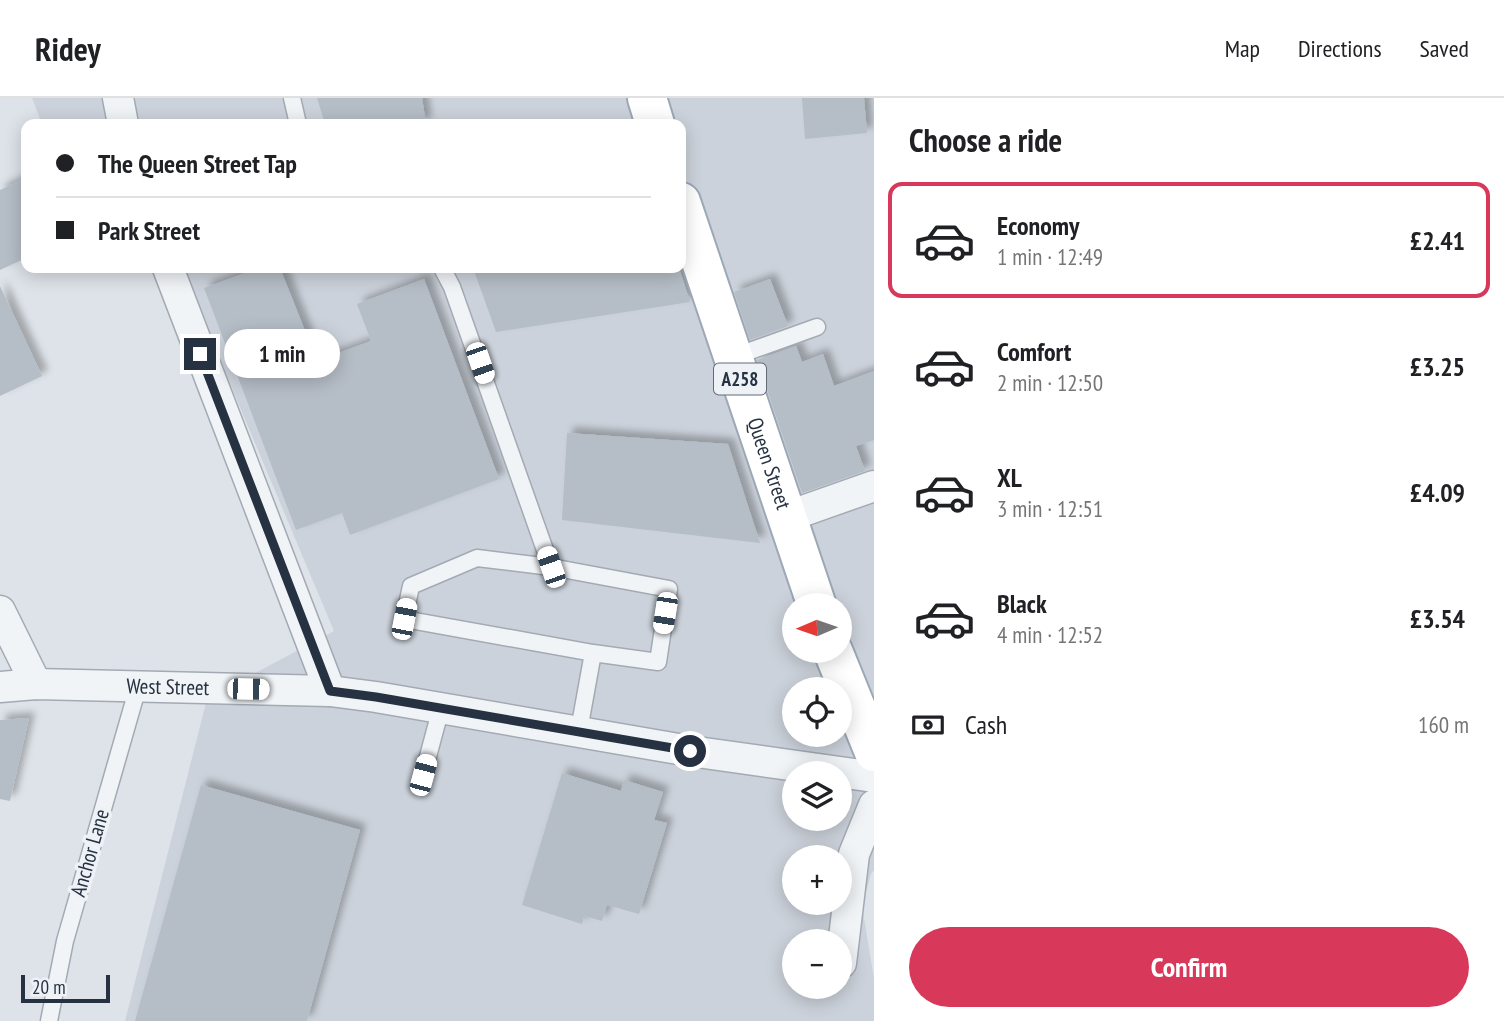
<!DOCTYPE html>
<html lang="en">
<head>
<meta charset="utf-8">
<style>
  body { margin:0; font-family:"PT Sans Narrow",sans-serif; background:#f6f6f6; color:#202124; height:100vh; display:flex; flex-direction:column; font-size:26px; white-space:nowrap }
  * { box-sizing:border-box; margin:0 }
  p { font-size:23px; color:#757577 }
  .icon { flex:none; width:38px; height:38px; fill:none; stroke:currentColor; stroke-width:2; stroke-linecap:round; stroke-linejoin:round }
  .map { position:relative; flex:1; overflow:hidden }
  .details { display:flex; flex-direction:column; background:#fff; width:630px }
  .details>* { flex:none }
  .banner { position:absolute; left:21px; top:21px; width:665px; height:154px; border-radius:14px; box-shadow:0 4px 18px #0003; display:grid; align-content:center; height:154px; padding:0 35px; background:#fff }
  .needle { width:46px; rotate:268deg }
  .controls { position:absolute; left:782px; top:495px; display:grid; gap:14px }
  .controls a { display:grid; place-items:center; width:70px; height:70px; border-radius:50%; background:#fff; box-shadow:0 4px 18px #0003; font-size:35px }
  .scale { position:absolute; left:21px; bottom:18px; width:89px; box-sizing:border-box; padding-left:7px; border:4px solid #263241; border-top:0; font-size:19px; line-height:24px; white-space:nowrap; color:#263241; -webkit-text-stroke:5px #eef2f6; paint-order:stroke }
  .end { position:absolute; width:32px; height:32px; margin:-16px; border:9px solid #263241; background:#fff; box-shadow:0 0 0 4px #fff }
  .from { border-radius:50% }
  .bubble { position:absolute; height:49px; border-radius:24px; background:#fff; box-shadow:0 4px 18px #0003; font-size:23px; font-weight:700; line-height:49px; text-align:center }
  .car { position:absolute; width:21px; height:42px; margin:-21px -10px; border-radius:9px; box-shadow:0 0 5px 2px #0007; background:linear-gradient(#fff 24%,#345 0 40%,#fff 0 76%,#345 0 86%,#fff 0) }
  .banner b { display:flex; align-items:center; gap:24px; height:66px; font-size:26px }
  .banner b+b { border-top:2px solid #e0e0e0 }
  .banner i { width:18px; height:18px; background:#202124 }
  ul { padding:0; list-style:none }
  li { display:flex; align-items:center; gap:21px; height:116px; margin:0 14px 10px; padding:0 21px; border:4px solid transparent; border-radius:14px }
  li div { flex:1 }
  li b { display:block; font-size:26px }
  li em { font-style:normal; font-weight:700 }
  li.selected { border-color:#d8395b }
  li>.icon { width:63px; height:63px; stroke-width:1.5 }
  h2 { padding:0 35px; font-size:32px; line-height:84px }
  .pay { display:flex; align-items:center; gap:18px; height:77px; padding:0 35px; font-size:26px }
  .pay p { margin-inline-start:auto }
  .button { display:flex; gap:14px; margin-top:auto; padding:14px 35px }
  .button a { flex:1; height:80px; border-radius:42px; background:#d8395b; color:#fff; font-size:28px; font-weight:700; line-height:80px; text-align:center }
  header { display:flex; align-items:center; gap:42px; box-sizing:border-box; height:98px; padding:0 35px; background:#fff; border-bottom:2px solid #e0e0e0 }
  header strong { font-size:33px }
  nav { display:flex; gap:38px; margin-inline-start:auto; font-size:24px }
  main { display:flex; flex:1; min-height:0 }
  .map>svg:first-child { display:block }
  .built { fill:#ccd2db; fill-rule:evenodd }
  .building { fill:#b5bdc6; filter:url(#shadow) }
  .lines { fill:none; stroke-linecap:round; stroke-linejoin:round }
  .service-casing { stroke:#a3aab3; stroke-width:19 }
  .minor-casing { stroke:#a3aab3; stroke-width:33 }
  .primary-casing { stroke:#9da8b6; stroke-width:42 }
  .service { stroke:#f1f4f7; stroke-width:16 }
  .minor { stroke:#f1f4f7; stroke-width:30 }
  .primary { stroke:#fff; stroke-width:38 }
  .route { stroke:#263241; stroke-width:9 }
  .labels { text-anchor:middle; stroke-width:7; stroke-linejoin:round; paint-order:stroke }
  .shield { fill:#eef2f6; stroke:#626c77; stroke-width:2 }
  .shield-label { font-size:19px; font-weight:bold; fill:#263241 }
  .street-label { font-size:21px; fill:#263241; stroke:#eef2f6 }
</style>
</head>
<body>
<header>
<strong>Ridey</strong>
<nav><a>Map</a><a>Directions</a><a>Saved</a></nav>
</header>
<main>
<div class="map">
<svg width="874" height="923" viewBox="0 0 874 923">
  <defs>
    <filter id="shadow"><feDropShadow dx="6" dy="-6" stdDeviation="3.5" flood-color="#0004"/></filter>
  </defs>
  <rect width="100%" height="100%" fill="#dee3e9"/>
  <path class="built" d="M32,0h842v772l-3,4 -9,32 12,72v43h-749l82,-322 127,-68 -145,-345 -11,-18h503v-144h-639zM794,508h46v45h-46zM794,592h46v45h-46zM794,676h46v45h-46zM794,760h46v45h-46zM794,844h46v45h-46z"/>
  <g class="building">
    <path d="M317,0h105l4,26h-101z"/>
    <path d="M802,0h62l3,35 -62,6z"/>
    <path d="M26,80v80l-26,12v-80z"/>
    <path d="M259,170h21l37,93 54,-20 -14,-37 67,-25 75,200 -149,56 -8,-22 -46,17 -92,-242z"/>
    <path d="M473,170h206l11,34 -194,30z"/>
    <path d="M770,181l18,47 -38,14 -16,-48z"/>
    <path d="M0,188l42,90 -42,20z"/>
    <path d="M796,248l6,16 21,-8 11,32 40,-15v69l-18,6 9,25 -63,22 -45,-133z"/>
    <path d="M567,335l161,11 32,99 -198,-23z"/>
    <path d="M29,620l-19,83 -10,-2v-79z"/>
    <path d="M562,675l59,18 3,-11 39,12 -9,28 13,3 -28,91 -32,-9 -5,16 -18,-5 -2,8 -60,-19z"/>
    <path d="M201,687l159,45 -53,191h-172z"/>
  </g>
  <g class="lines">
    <defs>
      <g id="service">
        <path d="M292,0l6,26"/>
        <path d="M442,170l10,19 99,280"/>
        <path d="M733,259l84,-30"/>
        <path d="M579,632l14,-77 -189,-34 7,-33 66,-28 74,9 118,22 -11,73 -65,-9"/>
        <path d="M423,677l18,-67"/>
        <path d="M49,923l16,-80 73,-254"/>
      </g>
      <g id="minor">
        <path d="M118,0l5,26"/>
        <path d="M168,170l162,423"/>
        <path d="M786,419l88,-31"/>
        <path d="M0,513l36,73"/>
        <path id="s1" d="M0,589l36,-3 294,7 46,6 314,54 184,26"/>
        <path d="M841,865l13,-109 20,-49"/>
      </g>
      <g id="primary">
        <path d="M647,0l8,26"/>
        <path id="s2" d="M681,104l136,404"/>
        <path d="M833,553l41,101"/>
      </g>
    </defs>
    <use href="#service" class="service-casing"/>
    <use href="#minor" class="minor-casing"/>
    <use href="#primary" class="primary-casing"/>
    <use href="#service" class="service"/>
    <use href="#minor" class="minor"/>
    <use href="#primary" class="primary"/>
  </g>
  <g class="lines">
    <path class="route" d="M200,256l130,337 46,6 314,54"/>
  </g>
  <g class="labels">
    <rect class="shield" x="714" y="265.5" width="52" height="31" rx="5"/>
    <g class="shield-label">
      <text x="740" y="288">A258</text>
    </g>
    <g class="street-label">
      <text dy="7" stroke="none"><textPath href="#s2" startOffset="276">Queen Street</textPath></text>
      <text dy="7" stroke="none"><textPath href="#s1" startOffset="168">West Street</textPath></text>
      <text transform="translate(90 755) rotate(-74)" y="7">Anchor Lane</text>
    </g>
  </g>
</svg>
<div class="controls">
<a><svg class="needle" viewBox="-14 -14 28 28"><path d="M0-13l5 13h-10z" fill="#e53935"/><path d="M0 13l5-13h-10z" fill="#757577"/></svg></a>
<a><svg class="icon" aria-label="locate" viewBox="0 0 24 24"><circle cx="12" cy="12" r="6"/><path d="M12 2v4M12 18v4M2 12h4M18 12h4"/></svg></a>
<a><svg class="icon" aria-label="layers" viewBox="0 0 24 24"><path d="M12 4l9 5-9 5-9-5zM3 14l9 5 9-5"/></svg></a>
<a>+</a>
<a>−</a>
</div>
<div class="scale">20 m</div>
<i class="end from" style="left:690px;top:653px"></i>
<i class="end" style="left:200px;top:256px"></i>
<div class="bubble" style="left:224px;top:231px;width:116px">1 min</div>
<i class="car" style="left:480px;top:265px;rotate:161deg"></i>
<i class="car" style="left:551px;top:469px;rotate:341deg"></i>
<i class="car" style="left:665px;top:515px;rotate:189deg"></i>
<i class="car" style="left:404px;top:521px;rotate:11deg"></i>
<i class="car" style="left:248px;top:591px;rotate:91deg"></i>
<i class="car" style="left:423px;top:677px;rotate:15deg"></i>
<div class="banner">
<b><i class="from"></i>The Queen Street Tap</b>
<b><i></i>Park Street</b>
</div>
</div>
<section class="details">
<h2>Choose a ride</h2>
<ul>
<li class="selected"><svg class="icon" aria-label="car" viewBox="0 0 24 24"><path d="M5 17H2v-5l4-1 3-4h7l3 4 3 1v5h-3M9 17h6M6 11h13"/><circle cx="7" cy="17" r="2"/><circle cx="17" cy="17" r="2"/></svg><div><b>Economy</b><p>1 min · 12:49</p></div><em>£2.41</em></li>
<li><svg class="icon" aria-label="car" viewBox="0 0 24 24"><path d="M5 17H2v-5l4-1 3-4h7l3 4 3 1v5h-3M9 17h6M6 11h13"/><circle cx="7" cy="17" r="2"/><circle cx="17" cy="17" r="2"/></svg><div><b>Comfort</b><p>2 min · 12:50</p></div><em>£3.25</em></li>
<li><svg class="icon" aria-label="car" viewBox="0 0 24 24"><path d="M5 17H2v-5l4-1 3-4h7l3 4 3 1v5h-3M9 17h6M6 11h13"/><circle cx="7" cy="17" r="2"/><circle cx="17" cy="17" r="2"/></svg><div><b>XL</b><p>3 min · 12:51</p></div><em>£4.09</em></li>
<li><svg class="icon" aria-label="car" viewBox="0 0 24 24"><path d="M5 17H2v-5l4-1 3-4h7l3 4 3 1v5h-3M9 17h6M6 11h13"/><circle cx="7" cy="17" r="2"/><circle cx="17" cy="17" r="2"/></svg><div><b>Black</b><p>4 min · 12:52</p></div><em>£3.54</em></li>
</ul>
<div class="pay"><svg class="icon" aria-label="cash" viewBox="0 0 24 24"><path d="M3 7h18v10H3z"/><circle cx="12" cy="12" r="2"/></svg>Cash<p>160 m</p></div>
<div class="button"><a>Confirm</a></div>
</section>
</main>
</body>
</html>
